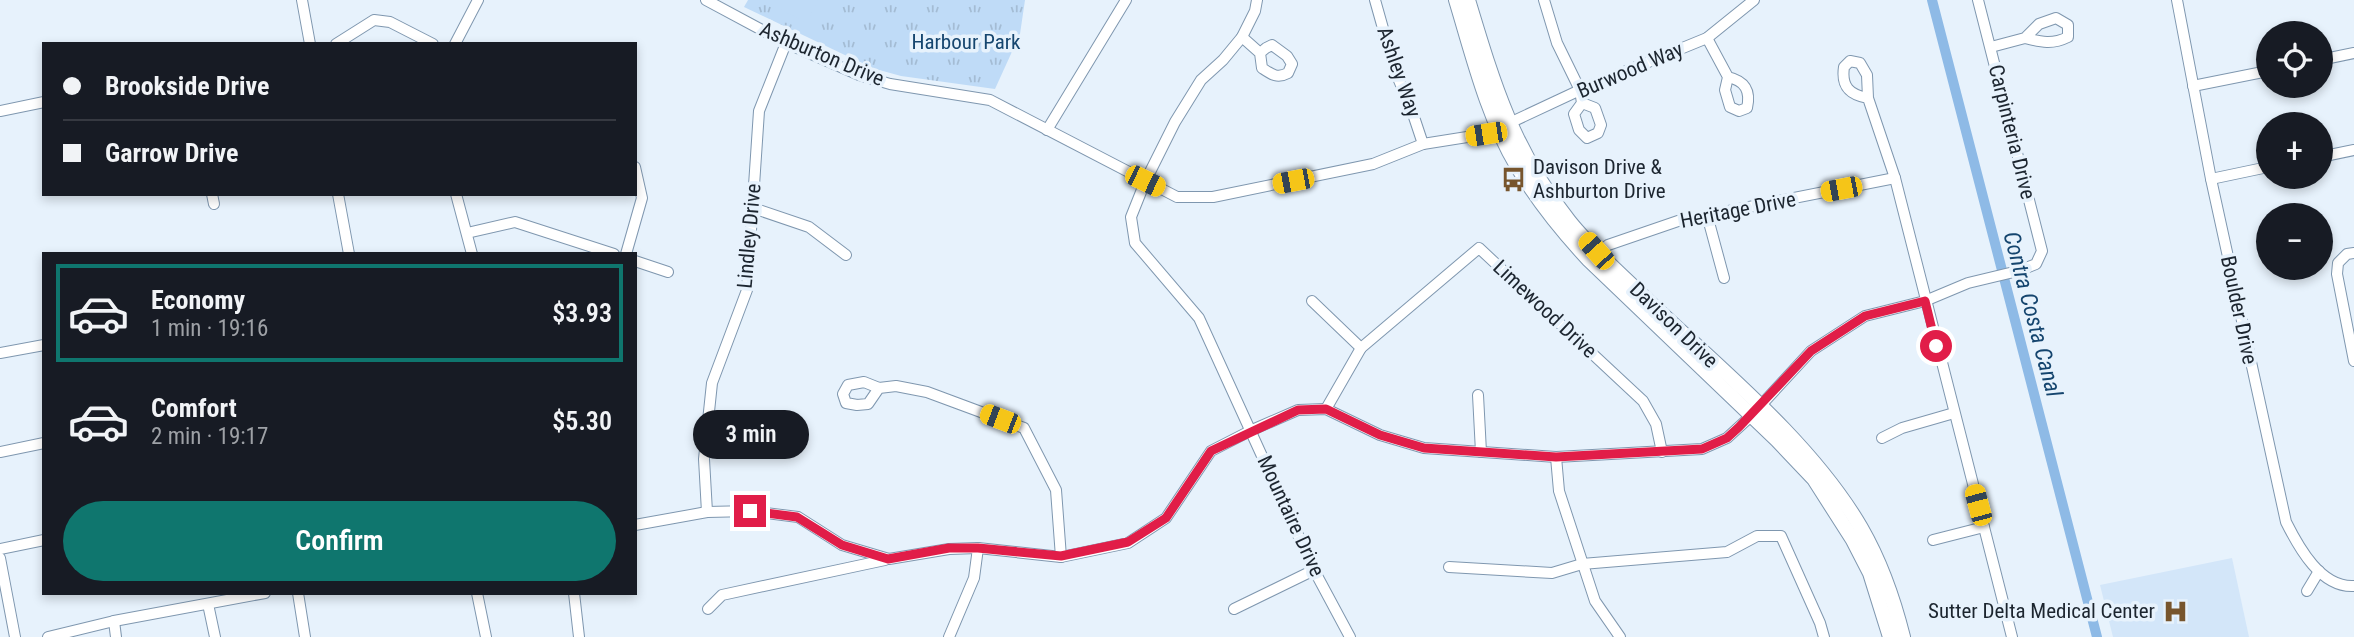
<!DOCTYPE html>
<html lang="en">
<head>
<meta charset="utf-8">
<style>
  body { margin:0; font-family:"Roboto Condensed",sans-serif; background:#20242c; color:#f1f3f6; height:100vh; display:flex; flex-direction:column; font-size:26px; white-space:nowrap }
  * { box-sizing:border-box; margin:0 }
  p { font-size:23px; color:#9ea1a6 }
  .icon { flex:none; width:38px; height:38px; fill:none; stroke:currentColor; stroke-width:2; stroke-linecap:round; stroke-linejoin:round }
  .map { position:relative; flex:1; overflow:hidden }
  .drawer { position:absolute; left:42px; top:252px; width:595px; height:343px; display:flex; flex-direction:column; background:#171b24; border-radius:0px; box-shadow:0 4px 10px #0003 }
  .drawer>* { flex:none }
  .hud { position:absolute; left:42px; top:42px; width:595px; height:154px; border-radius:0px; box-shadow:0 4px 10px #0003; display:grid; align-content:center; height:154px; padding:0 21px; background:#171b24 }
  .fabs { position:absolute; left:2256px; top:21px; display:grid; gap:14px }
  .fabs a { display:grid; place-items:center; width:77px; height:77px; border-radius:50%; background:#171b24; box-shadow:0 4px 10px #0003; font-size:35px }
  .end { position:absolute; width:32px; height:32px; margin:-16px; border:9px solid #e11d48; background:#fff; box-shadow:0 0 0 4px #fff }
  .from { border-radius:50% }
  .bubble { position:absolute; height:49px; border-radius:24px; background:#171b24; box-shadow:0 4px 10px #0003; font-size:23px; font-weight:600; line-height:49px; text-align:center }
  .car { position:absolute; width:21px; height:42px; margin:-21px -10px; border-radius:9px; box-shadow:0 0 5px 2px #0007; background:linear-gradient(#f5c518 24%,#345 0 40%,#f5c518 0 76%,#345 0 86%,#f5c518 0) }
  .hud b { display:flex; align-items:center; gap:24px; height:66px; font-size:26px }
  .hud b+b { border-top:2px solid #363941 }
  .hud i { width:18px; height:18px; background:#f1f3f6 }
  ul { padding:12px 0 0; list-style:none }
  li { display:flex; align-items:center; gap:21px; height:98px; margin:0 14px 10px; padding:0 7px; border:4px solid transparent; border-radius:0px }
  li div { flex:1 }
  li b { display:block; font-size:26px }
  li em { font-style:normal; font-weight:600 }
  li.selected { border-color:#0f766e }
  li>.icon { width:63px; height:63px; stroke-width:1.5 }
  .cta { display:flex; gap:14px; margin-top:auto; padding:14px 21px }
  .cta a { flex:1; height:80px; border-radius:42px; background:#0f766e; color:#fff; font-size:28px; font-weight:600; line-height:80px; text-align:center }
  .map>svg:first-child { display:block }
  .built { fill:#d3e6f9 }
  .park { fill:url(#park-tufts) }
  .pitch { fill:#bfdbf7 }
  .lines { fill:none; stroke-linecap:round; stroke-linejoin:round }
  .canal { stroke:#8ebae6; stroke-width:10 }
  .minor-casing { stroke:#7f97af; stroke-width:12 }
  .major-casing { stroke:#7f97af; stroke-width:16 }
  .minor { stroke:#fff; stroke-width:10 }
  .major { stroke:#fff; stroke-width:14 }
  .route { stroke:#e11d48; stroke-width:9 }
  .labels { text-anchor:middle; stroke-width:7; stroke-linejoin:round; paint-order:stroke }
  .park-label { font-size:21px; fill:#16466f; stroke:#e7f2fc }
  .street-label { font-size:21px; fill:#1c252f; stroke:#e7f2fc }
  .poi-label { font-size:21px; fill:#1c252f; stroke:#e7f2fc; text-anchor:start }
  .water-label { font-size:23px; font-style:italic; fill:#15456e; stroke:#e7f2fc }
</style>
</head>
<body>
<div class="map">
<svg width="2354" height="637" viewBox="0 0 2354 637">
  <defs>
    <pattern id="park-tufts" width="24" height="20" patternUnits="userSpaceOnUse" patternTransform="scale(1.75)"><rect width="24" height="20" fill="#bfdbf7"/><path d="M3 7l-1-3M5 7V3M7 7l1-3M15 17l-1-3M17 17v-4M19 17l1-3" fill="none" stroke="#a4bcd4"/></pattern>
  </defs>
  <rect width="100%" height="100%" fill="#e7f2fc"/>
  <path class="built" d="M2232,558l17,79h-136l-13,-52z"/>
  <path class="park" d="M748,0h277l-5,34 -25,55 -94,-13 -29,-8 -128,-61z"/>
  <path class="pitch" d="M762,0h56l-11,23z"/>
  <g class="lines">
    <path class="canal" d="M1932,0l165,637"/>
    <defs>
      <g id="minor">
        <path d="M302,0l8,44"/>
        <path d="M706,0l80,43 73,32 31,9 100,16 187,97h36l160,-33 50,-20 63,-10 94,-44 127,-52 47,-38"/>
        <path d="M1257,0l-2,11 -13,26 -19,23 -22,20 -26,42 -30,60 -14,35 4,26 64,75 115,252 36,67"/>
        <path d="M1375,0l20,71 17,40 11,33"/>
        <path d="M1544,0l13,43 23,47 2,13 -8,11 5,16 8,8 11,-5 3,-8 -6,-17 -13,-5"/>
        <path d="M2177,0l34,179 75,343c13,26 35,66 68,64"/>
        <path d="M1242,37l18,16 2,15c9,6 15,11 26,5l4,-9 -5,-8 -15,-11 -6,3 -6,5"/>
        <path d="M1707,38l21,39 -3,13 5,17 9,4 8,-3c4,-18 -2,-27 -19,-31"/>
        <path d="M336,44l38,-24 16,2 43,22"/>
        <path d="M455,44l23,-44"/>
        <path d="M1991,47l34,-9 14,-14 17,-6 12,7v12c-16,8 -27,5 -43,1"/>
        <path d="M2320,60l34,-7"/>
        <path d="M2193,86l75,-15"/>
        <path d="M1868,98c-18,-3 -27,-11 -24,-31l6,-6 10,2 7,12 1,23 27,80 117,459"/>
        <path d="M0,111l44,-9"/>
        <path d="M1047,130l79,-130"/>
        <path d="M2320,157l34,-7"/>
        <path d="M2211,179l57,-12"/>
        <path d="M212,194l2,10"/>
        <path d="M338,194l11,60"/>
        <path d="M456,194l16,60"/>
        <path d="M753,208l56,19 37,28"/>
        <path d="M1707,215l17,63"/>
        <path d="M467,233l48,-11 99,32"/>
        <path d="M2354,253l-7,1 -9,9 -1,11 17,87"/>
        <path d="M626,254l16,-56 -7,-31"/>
        <path d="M1592,257l16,-12 70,-24 217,-43"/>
        <path d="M635,261l33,11"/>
        <path d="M1312,301l49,47"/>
        <path d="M0,353l44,-8"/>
        <path d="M879,388l-11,16 -11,1 -11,-2 -3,-9 5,-9 16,-3 15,6 17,-2 31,6 97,36 32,62 5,67"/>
        <path d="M1478,395l3,57"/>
        <path d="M1326,409l35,-61 118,-100 164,153 13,23 6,28"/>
        <path d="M1882,438l20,-10 52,-15"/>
        <path d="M0,452l44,-9"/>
        <path d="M1556,457l3,34 36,110 25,36"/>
        <path d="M707,512l-3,-53 8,-76 35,-93 12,-179 27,-68"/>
        <path d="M635,525l72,-13 43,-1 48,6 44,28 47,14 60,-10 29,-1 83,9 67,-14 38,-25 45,-67 41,-21 46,-20 28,-1 54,26 44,13 132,9 146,-8 25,-11 24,-22 60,-65 54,-35 60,-15 43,-18 50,-12 18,-7 6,-13 -64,-251"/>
        <path d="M1933,540l51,-13"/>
        <path d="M0,549l44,-9"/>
        <path d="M0,558l15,79"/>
        <path d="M1449,567l103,6 30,-9 145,-12 30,-16h24l39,87 4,14"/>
        <path d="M2307,591l12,-20"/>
        <path d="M298,593l7,44"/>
        <path d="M477,593l9,44"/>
        <path d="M574,593l5,44"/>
        <path d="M208,604l7,33"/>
        <path d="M708,609l14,-14 163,-35"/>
        <path d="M1234,609l80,-39"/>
        <path d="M114,621l2,16"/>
        <path d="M48,637l66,-16 151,-28"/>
        <path d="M949,637l25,-59 4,-30"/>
      </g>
      <g id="major">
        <path d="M1456,0c17,56 31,115 61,166 20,34 45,65 72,94l188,180 37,39 39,61 17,33 20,64"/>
        <path d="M1468,0c25,83 45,151 101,221 23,29 52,53 78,79 72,68 164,142 214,228 19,33 33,73 42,109"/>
      </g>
    </defs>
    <use href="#minor" class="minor-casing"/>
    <use href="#major" class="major-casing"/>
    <use href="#minor" class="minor"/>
    <use href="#major" class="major"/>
  </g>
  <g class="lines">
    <path class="route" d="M750,511l47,6 45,28 46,14 61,-11h29l83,8 67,-14 38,-24 45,-67 87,-41 28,-1 54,26 44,13 132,9 146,-8 25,-11 12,-11 72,-76 54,-35 60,-15 11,45"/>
  </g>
  <defs>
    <symbol id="bus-bare" viewBox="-9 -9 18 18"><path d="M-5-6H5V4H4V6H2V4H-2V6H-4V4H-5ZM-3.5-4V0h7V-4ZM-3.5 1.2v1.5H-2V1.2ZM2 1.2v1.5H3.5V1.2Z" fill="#77552d" stroke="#e7f2fc" stroke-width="2.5" paint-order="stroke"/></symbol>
    <symbol id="hospital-bare" viewBox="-9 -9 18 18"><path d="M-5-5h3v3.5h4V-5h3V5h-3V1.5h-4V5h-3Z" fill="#77552d" stroke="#e7f2fc" stroke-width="2.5" paint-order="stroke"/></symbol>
  </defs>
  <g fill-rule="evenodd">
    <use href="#bus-bare" x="1496" y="162" width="35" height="35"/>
    <use href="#hospital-bare" x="2158" y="594" width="35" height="35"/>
  </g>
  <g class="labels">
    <g class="park-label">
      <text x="966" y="49">Harbour Park</text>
    </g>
    <g class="street-label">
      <text transform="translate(822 54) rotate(23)" y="7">Ashburton Drive</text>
      <text transform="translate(1630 70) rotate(-23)" y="7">Burwood Way</text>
      <text transform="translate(1399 72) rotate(71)" y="7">Ashley Way</text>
      <text transform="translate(2012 132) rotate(76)" y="7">Carpinteria Drive</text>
      <text transform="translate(1738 210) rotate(-11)" y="7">Heritage Drive</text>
      <text transform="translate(749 236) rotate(-85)" y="7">Lindley Drive</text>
      <text transform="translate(1545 309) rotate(43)" y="7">Limewood Drive</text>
      <text transform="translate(2239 310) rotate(78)" y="7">Boulder Drive</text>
      <text transform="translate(1674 325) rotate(44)" y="7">Davison Drive</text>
      <text transform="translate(1291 516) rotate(65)" y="7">Mountaire Drive</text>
    </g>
    <g class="poi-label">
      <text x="1533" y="174">Davison Drive &amp;<tspan x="1533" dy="24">Ashburton Drive</tspan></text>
      <text x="2155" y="618" text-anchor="end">Sutter Delta Medical Center</text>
    </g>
    <g class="water-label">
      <text transform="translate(2033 314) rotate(75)" y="8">Contra Costa Canal</text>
    </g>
  </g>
</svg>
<div class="fabs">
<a><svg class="icon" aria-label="locate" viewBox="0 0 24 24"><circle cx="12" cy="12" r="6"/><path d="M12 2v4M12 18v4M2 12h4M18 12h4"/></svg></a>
<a>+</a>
<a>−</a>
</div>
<i class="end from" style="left:1936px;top:346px"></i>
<i class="end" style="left:750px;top:511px"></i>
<div class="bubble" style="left:693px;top:410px;width:116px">3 min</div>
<i class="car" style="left:1486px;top:134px;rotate:261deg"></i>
<i class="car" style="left:1145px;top:181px;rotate:116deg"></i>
<i class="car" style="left:1293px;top:181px;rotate:259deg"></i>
<i class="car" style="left:1841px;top:189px;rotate:259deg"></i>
<i class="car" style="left:1596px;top:251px;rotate:318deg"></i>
<i class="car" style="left:1000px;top:419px;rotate:291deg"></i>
<i class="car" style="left:1978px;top:505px;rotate:345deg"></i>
<div class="hud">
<b><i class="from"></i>Brookside Drive</b>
<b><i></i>Garrow Drive</b>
</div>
<section class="drawer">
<ul>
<li class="selected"><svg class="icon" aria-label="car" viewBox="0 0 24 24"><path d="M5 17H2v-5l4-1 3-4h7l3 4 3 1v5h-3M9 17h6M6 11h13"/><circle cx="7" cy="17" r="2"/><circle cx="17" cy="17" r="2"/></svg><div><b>Economy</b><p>1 min · 19:16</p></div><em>$3.93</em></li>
<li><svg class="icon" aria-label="car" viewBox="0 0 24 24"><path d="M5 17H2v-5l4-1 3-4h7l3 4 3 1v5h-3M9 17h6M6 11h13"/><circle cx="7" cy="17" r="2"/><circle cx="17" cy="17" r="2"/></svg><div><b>Comfort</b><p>2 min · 19:17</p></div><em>$5.30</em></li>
</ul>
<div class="cta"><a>Confirm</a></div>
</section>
</div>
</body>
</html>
